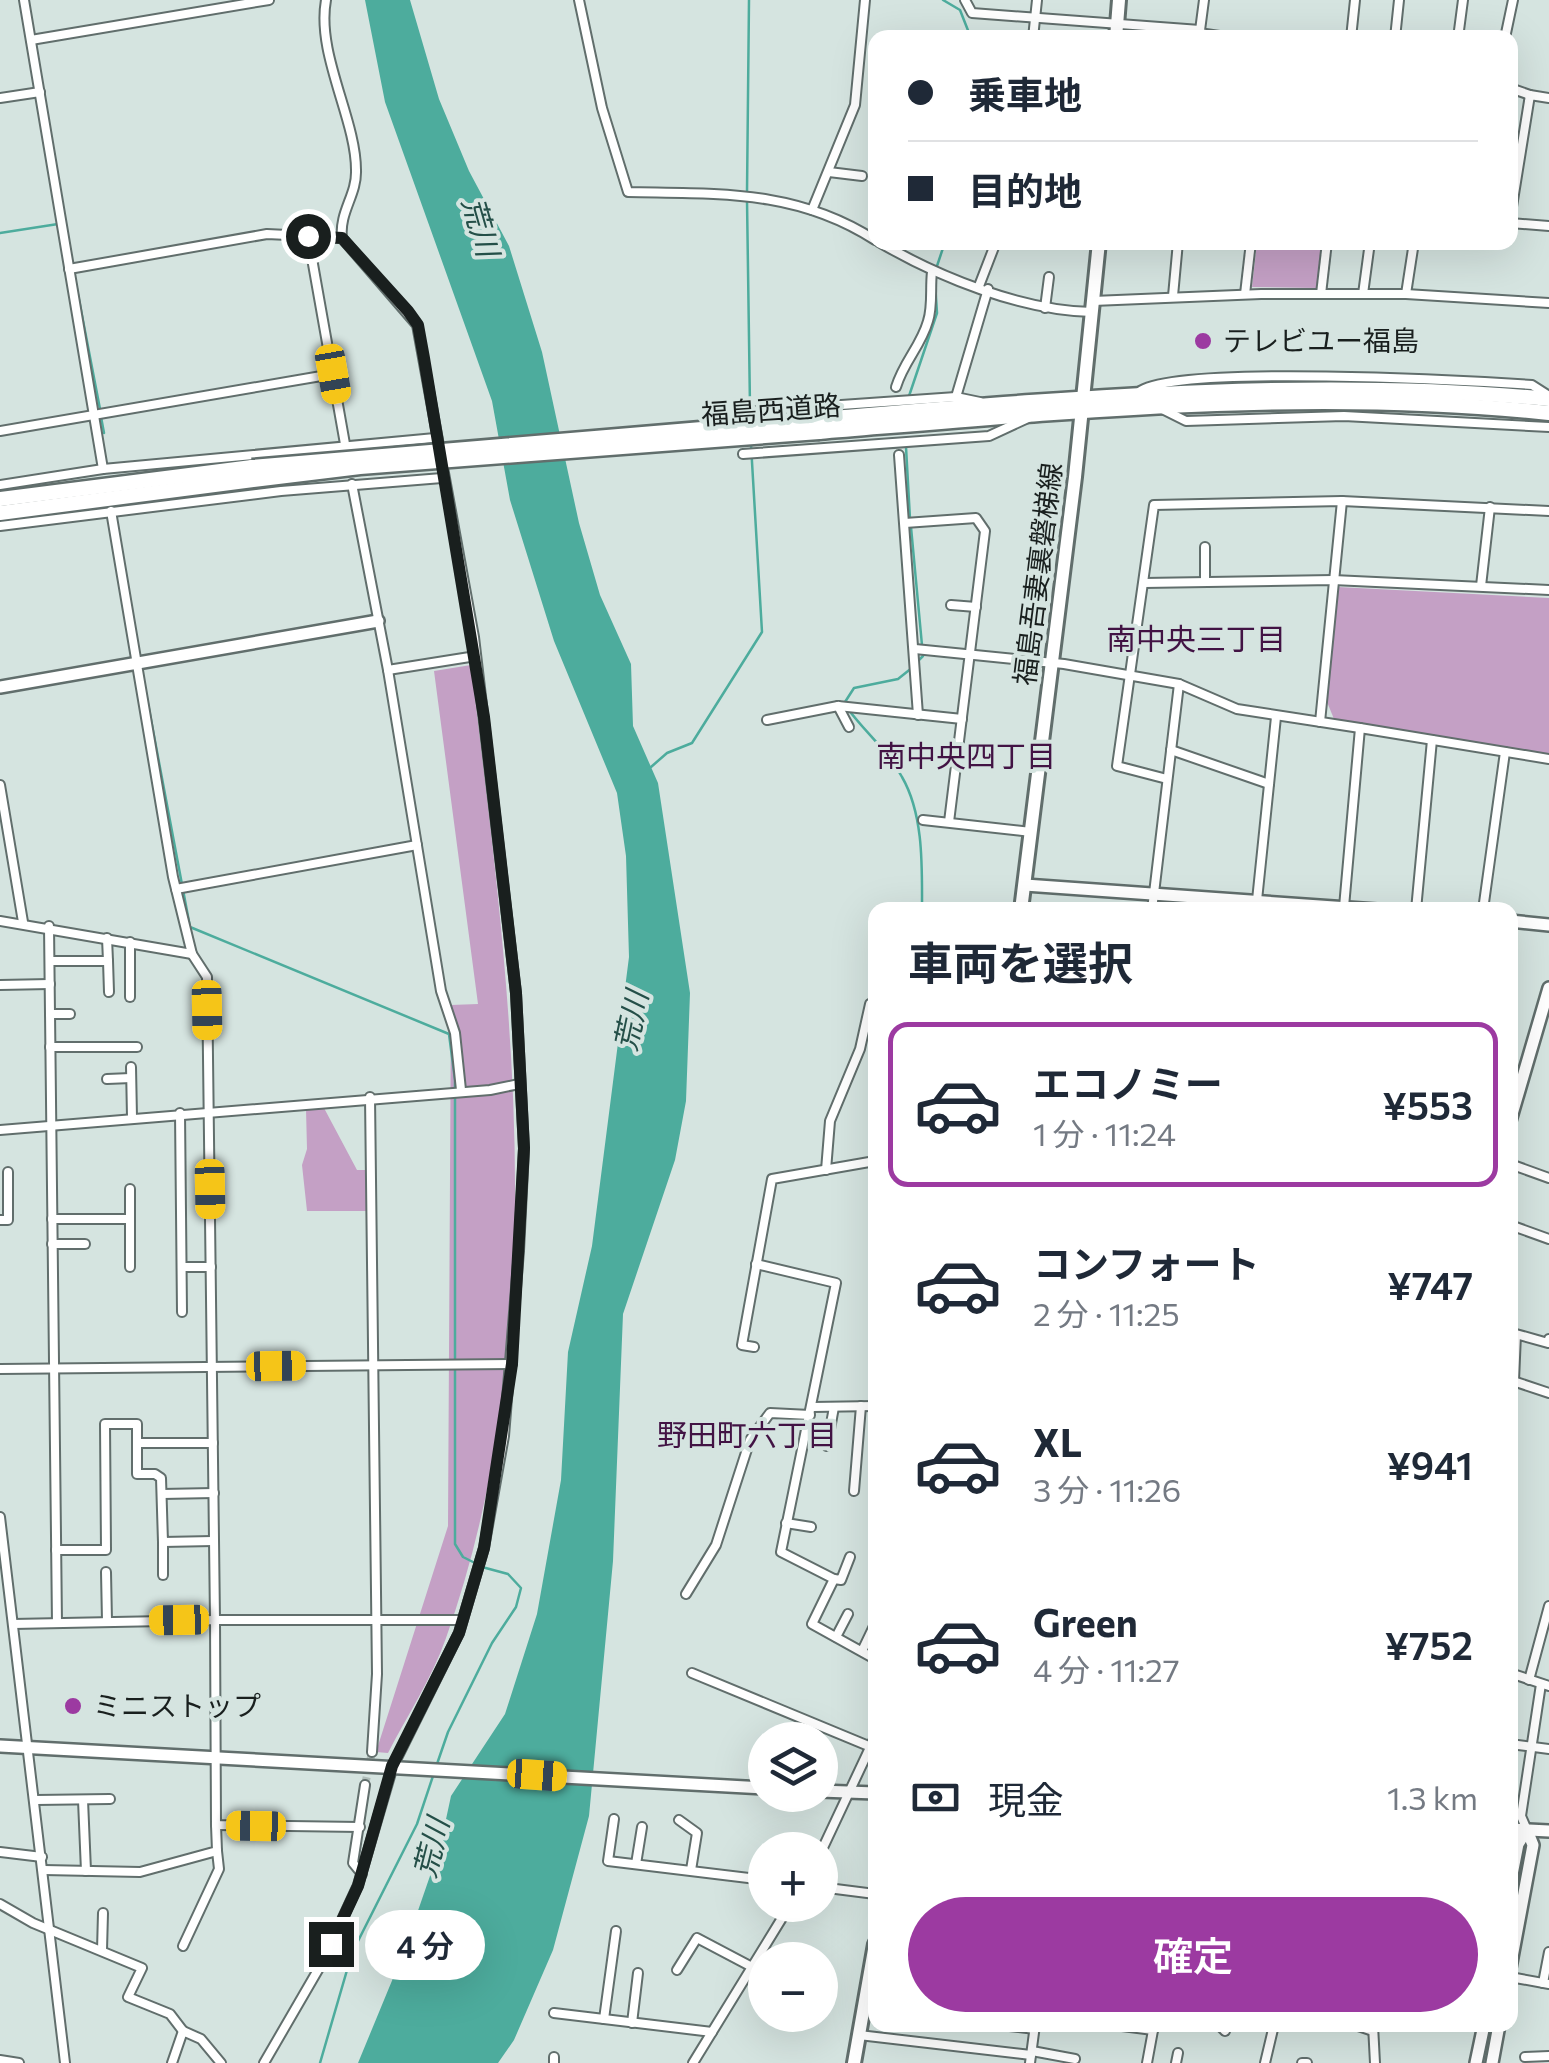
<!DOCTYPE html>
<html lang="ja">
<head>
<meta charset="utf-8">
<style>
  body { margin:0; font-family:Commissioner,"Noto Sans JP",sans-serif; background:#f2f2f3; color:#1f2937; height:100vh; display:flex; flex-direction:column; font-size:38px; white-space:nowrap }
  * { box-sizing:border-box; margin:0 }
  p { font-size:32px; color:#747a83 }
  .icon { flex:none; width:55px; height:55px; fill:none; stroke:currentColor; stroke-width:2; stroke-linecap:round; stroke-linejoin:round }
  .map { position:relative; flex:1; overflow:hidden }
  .side { position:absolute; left:868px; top:902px; width:650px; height:1130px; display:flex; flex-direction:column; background:#fff; border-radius:20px; box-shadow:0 10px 40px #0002 }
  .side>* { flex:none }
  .banner { position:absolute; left:868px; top:30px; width:650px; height:220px; border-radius:20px; box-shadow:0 10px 40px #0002; display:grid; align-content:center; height:220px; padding:0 40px; background:#fff }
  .buttons { position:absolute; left:748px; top:1722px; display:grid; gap:20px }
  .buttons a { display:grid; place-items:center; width:90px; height:90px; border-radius:50%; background:#fff; box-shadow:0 10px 40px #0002; font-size:50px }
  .end { position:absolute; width:45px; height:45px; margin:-22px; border:12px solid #191f1e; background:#fff; box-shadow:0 0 0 5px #fff }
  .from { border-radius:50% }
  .bubble { position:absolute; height:70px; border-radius:35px; background:#fff; box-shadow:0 10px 40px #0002; font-size:32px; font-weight:600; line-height:70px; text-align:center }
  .car { position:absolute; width:30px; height:60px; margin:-30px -15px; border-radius:12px; box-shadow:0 0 8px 2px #0007; background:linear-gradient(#f5c518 24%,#345 0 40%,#f5c518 0 76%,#345 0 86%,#f5c518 0) }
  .banner b { display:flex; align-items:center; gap:35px; height:95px; font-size:38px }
  .banner b+b { border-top:2px solid #e0e1e3 }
  .banner i { width:25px; height:25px; background:#1f2937 }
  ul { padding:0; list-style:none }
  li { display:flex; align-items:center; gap:30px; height:165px; margin:0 20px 15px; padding:0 20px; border:5px solid transparent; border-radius:20px }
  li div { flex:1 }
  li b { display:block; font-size:38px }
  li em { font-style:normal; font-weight:600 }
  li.on { border-color:#9c3aa1 }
  li>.icon { width:90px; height:90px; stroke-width:1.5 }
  h2 { padding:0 40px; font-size:45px; line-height:120px }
  .pay { display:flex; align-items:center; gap:25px; height:110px; padding:0 40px; font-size:38px }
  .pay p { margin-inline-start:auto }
  .action { display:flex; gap:20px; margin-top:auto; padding:20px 40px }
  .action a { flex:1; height:115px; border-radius:60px; background:#9c3aa1; color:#fff; font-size:40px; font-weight:600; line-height:115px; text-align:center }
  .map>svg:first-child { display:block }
  .green { fill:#c4a0c5 }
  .water { fill:#4dac9d }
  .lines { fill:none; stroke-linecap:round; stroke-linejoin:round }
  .stream { stroke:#4dac9d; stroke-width:2.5 }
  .street-tunnel { stroke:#afbdb9; stroke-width:8; stroke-dasharray:8 4; stroke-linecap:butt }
  .street-casing { stroke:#616e6c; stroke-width:12 }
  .secondary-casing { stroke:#616e6c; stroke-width:16 }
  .primary-casing { stroke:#616e6c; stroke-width:18 }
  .highway-casing { stroke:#616e6c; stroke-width:19 }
  .street { stroke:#fff; stroke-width:8 }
  .secondary { stroke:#fff; stroke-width:11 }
  .primary { stroke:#fff; stroke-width:12 }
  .highway { stroke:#fff; stroke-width:14 }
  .highway-bridge-casing { stroke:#616e6c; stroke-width:19; stroke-linecap:butt }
  .highway-bridge { stroke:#fff; stroke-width:14 }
  .route { stroke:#191f1e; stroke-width:12 }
  .poi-dot { fill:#9c3aa1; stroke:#d5e4e0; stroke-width:4 }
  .labels { text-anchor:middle; stroke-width:8; stroke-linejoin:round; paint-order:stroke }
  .poi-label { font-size:28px; fill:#191f1e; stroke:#d5e4e0; text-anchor:start }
  .street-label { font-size:28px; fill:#191f1e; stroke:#d5e4e0 }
  .water-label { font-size:30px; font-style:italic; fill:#244f48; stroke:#d5e4e0 }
  .neighbourhood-label { font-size:30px; fill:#421344; stroke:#d5e4e0 }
</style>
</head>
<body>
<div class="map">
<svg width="1549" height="2063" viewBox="0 0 1549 2063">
  <rect width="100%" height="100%" fill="#d5e4e0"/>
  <g class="green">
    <path d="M1257,243h66l-5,45 -66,-1z"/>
    <path d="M1338,587l211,11v156l-215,-35 -7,-17z"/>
    <path d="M471,665c39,322 86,659 -25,973 -14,40 -39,78 -58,115l-12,-1 72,-226 3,-521 27,-1 -44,-333z"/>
    <path d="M324,1108l33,62h10l1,41h-61l-5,-46 5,-16 -1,-40z"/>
  </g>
  <path class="water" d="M365,0h45l29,99 30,72 40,75 33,106 37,171 21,72 31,69 2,62 25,57 32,210 -4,108 -11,59 -52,154 -10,247 -24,255 -36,134 -39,90 -16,23h-140l45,-109 37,-107 11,-51 54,-82 32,-100 24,-134 7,-128 24,-106 37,-289 -3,-101 -9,-63 -63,-152 -44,-141 -18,-99 -107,-299z"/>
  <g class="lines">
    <g class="stream">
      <path d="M943,0l17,10 11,28"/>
      <path d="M747,192l2,-192"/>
      <path d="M747,200l3,207"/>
      <path d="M65,227l35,182"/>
      <path d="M0,233l58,-9"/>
      <path d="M936,269l9,-27"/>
      <path d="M908,399l29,-86 -2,-31"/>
      <path d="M101,417l3,16"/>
      <path d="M906,447l4,72"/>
      <path d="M911,527l12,129 -5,5"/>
      <path d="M142,672l48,255 259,107 6,46v464l8,13 12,6"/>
      <path d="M845,702l9,-14 44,-9 15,-12"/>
      <path d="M848,709c17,23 40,42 54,68 22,38 20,91 20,133"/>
      <path d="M651,767l16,-14 25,-10 70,-111 -11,-187"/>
      <path d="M437,1764l11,-32 44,-89 24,-36 5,-19 -13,-14 -26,-7"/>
      <path d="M320,2063l32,-110 65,-129 16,-48"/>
    </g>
    <path class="street-tunnel" d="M365,1785l7,-33"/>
    <defs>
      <g id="street">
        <path d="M24,0l79,469"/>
        <path d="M579,0l23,108 26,84c89,2 168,-3 247,48"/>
        <path d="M965,0l7,13 228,17"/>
        <path d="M1199,33l34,5"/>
        <path d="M1033,38l4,-38"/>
        <path d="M1199,38l5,-38"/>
        <path d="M1351,38l4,-38"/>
        <path d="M1395,38l4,-38"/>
        <path d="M1458,38l5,-38"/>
        <path d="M1505,38l8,-38"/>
        <path d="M31,40l238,-40"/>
        <path d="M1510,88l20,7"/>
        <path d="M0,98l40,-6"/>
        <path d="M829,172l33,4"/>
        <path d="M812,210l43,-105 10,-105"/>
        <path d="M1510,219l20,-124 19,3"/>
        <path d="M1510,223l39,3"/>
        <path d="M342,238l-34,-2 37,208"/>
        <path d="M879,242c59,35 144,69 213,70"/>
        <path d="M69,269l198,-35 41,2"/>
        <path d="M979,286l17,-44"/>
        <path d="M1245,294l6,-52"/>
        <path d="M1321,294l6,-52"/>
        <path d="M1363,294l7,-52"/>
        <path d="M1406,294l8,-52"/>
        <path d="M1173,296l5,-54"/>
        <path d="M1093,301l168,-7h145l143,9"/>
        <path d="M1045,308l4,-31"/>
        <path d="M896,387c8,-26 25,-41 32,-66 5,-15 2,-34 4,-49"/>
        <path d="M1139,392c34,-28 334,-11 393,-7l17,11"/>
        <path d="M956,397l32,-108"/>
        <path d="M1162,409l24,12 158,-5 205,11"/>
        <path d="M741,412l215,-15 24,5"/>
        <path d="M0,431l333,-57"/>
        <path d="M743,454l246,-18 41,-19"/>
        <path d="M899,455l19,260"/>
        <path d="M352,484l36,186 88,-14"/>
        <path d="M0,485l103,-16 332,-31"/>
        <path d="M111,511l62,366 19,77 15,23 8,643h247"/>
        <path d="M905,523l71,-5 9,13 -36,291"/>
        <path d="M0,526l281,-35 161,-13"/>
        <path d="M1205,547v35"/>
        <path d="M1144,583l189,-3 216,10"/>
        <path d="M1481,586l9,-79"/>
        <path d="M951,605l25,2"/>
        <path d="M915,649l149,15 115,20 58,25 123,19"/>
        <path d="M388,670l53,321 14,42 6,57"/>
        <path d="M838,706l11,21"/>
        <path d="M767,720l71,-14 124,13"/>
        <path d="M1320,722l22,-221"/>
        <path d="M1171,750l98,34"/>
        <path d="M1167,779l-50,-13 37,-261 188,-4 207,10"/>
        <path d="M0,785l23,137"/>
        <path d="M923,820l108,12"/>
        <path d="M176,889l241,-44"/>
        <path d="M1344,907l16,-179 189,31"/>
        <path d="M1152,910l27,-226"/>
        <path d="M1256,910l20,-193"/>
        <path d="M1416,910l16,-170"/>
        <path d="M1483,910l22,-158"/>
        <path d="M0,921l192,33"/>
        <path d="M49,926l8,697"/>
        <path d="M50,961h58l-1,-23"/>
        <path d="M108,961l1,31"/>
        <path d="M0,985l50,-1"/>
        <path d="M130,997v-55"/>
        <path d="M50,1014h20"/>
        <path d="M50,1047h87"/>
        <path d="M131,1067l1,50"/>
        <path d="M107,1079l24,-1"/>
        <path d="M370,1097l7,577 -5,78"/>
        <path d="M180,1113l2,199"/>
        <path d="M0,1130l490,-40 29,-6"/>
        <path d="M1510,1164l39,14"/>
        <path d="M826,1170l4,-49 30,-72 10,-45h5"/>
        <path d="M130,1189v78"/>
        <path d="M52,1219h77"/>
        <path d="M0,1220h8v-48"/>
        <path d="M1510,1225l39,14"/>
        <path d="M52,1244h33"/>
        <path d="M756,1264l80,19 -55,269 53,27 -22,45 63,35"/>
        <path d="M182,1267h29"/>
        <path d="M754,1347l-12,-2 30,-166 103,-18"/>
        <path d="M0,1369l512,-5"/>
        <path d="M1510,1380l39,13"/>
        <path d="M1514,1381l2,-47 32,9 1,-4"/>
        <path d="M813,1407l62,-1"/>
        <path d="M137,1443h76"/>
        <path d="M827,1446l7,-39"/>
        <path d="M854,1491l7,-85"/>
        <path d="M162,1494l52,-1"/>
        <path d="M0,1517l65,546"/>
        <path d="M786,1523l25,4"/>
        <path d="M163,1542v33"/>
        <path d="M56,1550h50l-1,-126h32v50h18l6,4 2,64 50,-1"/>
        <path d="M106,1572l1,49"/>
        <path d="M834,1579l7,1 9,-23"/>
        <path d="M686,1594l30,-49 34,-105 20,-27 40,2"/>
        <path d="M13,1624l202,-4 1,205 144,2"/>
        <path d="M836,1637l12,-23"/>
        <path d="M862,1651l12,-25"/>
        <path d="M692,1673l179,74"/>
        <path d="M1510,1673l39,13"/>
        <path d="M1529,1680l20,-74"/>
        <path d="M1510,1744l39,5"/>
        <path d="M36,1800l74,-1"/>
        <path d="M83,1800l3,71"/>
        <path d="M614,1819l-6,42 157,19"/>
        <path d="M679,1820l18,13 -6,37"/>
        <path d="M1527,1830l-6,-14 20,-132"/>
        <path d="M0,1852l42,5"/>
        <path d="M820,1854l55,-117"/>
        <path d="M636,1864l6,-37"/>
        <path d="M44,1870l96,2 77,-21 -1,-26"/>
        <path d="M362,1874l-9,-11 12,-78"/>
        <path d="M820,1887l55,7"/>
        <path d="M0,1904l33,19 109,45 -14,29 42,17 13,17"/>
        <path d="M183,1946l36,-77 -2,-18"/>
        <path d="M102,1950l1,-37"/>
        <path d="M677,1970l20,-32 55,29"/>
        <path d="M1510,1977l39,7"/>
        <path d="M1543,1983l6,-31"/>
        <path d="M554,2013l158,19"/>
        <path d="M604,2019l12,-88"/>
        <path d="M632,2023l6,-50"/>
        <path d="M1000,2025l35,4"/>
        <path d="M1114,2025l39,5"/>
        <path d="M1219,2025l6,6"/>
        <path d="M1355,2025l18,6"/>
        <path d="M1373,2025l2,38"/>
        <path d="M859,2035l172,20"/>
        <path d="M1032,2051l43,8"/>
        <path d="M1525,2057l24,-1"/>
        <path d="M0,2060l19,3"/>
        <path d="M172,2063l11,-32 18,8 20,24"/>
        <path d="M264,2063l58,-100 36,-78 35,-119 66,-133 25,-85 20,-112 15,-185 5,-102 -8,-156 -42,-356 -57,-312 -75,-87c-3,-26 15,-43 14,-68 0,-51 -40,-116 -30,-170"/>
        <path d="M554,2063v-6"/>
        <path d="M693,2063l97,-158"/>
        <path d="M1030,2063l5,-38"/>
        <path d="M1147,2063l7,-38"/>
        <path d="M1176,2063l2,-10"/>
        <path d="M1265,2063l9,-38"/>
        <path d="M1302,2063h5"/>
      </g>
      <g id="secondary">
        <path d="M0,687l378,-66"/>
        <path d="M1025,885l352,25"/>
        <path d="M1510,921l39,4"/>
        <path d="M1510,1121l39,-133"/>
        <path d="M0,1746l765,42"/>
        <path d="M820,1791l55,2"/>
        <path d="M1510,1829l39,2"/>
        <path d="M1510,1885l8,-41 9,-14"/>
        <path d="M1510,1968l23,-123 -6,-15"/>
        <path d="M1476,2063l8,-38"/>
        <path d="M1492,2063l7,-38"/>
      </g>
      <g id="primary">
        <path d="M1116,38l3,-38"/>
        <path d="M1021,910l54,-433 24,-235"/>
        <path d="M854,2063l21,-119"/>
      </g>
      <g id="highway">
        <path d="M819,419c243,-20 487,-43 730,-20"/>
        <path d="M819,432c243,-20 487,-45 730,-19"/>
        <path d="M0,499l252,-32"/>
        <path d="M0,513l253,-33"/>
      </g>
    </defs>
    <use href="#street" class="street-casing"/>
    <use href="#secondary" class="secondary-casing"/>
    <use href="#primary" class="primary-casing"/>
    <use href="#highway" class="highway-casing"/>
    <use href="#street" class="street"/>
    <use href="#secondary" class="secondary"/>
    <use href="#primary" class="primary"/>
    <use href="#highway" class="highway"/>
    <defs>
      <g id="highway-bridge">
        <path d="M252,467l567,-48"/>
        <path d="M253,480l107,-13 459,-35"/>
      </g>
    </defs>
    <use href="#highway-bridge" class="highway-bridge-casing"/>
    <use href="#highway-bridge" class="highway-bridge"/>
  </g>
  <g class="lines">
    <path class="route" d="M308,236l34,2 66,73 10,14 6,33 60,359 32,276 8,155 -12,216 -28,184 -25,85 -67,133 -34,120 -27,58"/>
  </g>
  <g class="poi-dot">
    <circle cx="1203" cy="341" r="10"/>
    <circle cx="73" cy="1706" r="10"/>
  </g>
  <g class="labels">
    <g class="poi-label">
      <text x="1223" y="351">テレビユー福島</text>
      <text x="93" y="1716">ミニストップ</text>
    </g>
    <g class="street-label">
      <text transform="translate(771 410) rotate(-4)" y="10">福島西道路</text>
      <text transform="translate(1038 574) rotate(-83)" y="10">福島吾妻裏磐梯線</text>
    </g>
    <g class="water-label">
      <text transform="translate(480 227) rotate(74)" y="10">荒川</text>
      <text transform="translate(632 1021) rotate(-78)" y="10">荒川</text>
      <text transform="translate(432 1848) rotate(-76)" y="10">荒川</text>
    </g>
    <g class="neighbourhood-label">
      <text x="1196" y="650">南中央三丁目</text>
      <text x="966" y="767">南中央四丁目</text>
      <text x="747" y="1446">野田町六丁目</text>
    </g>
  </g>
</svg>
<div class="buttons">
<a><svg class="icon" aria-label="layers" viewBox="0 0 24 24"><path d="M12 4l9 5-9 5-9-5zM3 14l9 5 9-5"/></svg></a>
<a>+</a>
<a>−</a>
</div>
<i class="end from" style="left:308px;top:236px"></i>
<i class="end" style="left:331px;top:1944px"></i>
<div class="bubble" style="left:365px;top:1910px;width:120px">4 分</div>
<i class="car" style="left:333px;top:374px;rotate:170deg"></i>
<i class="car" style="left:207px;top:1010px;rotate:179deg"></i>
<i class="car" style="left:210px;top:1189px;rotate:179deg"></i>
<i class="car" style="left:276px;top:1366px;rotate:89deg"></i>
<i class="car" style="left:179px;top:1620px;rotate:269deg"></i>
<i class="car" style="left:537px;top:1775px;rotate:94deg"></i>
<i class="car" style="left:256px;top:1826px;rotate:271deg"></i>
<div class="banner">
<b><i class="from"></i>乗車地</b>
<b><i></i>目的地</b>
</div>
<section class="side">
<h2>車両を選択</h2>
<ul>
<li class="on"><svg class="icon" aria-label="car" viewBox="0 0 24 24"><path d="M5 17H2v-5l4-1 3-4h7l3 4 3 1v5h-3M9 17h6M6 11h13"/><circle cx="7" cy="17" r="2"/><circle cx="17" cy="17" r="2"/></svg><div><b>エコノミー</b><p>1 分 · 11:24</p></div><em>¥553</em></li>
<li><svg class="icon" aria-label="car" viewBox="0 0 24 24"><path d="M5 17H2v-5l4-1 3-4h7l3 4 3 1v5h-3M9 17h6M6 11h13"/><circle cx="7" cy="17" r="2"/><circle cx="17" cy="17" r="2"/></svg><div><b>コンフォート</b><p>2 分 · 11:25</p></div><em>¥747</em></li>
<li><svg class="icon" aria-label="car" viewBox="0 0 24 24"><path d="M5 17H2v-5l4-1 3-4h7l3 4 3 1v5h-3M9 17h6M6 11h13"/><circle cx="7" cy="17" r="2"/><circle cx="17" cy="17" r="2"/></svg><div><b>XL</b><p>3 分 · 11:26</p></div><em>¥941</em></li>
<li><svg class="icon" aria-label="car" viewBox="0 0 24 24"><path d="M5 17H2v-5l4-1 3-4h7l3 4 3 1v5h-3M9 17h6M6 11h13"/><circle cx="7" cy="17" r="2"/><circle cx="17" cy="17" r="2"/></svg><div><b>Green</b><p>4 分 · 11:27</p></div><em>¥752</em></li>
</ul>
<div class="pay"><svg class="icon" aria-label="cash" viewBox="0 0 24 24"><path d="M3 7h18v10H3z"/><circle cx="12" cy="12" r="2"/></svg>現金<p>1.3 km</p></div>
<div class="action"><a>確定</a></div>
</section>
</div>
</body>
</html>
